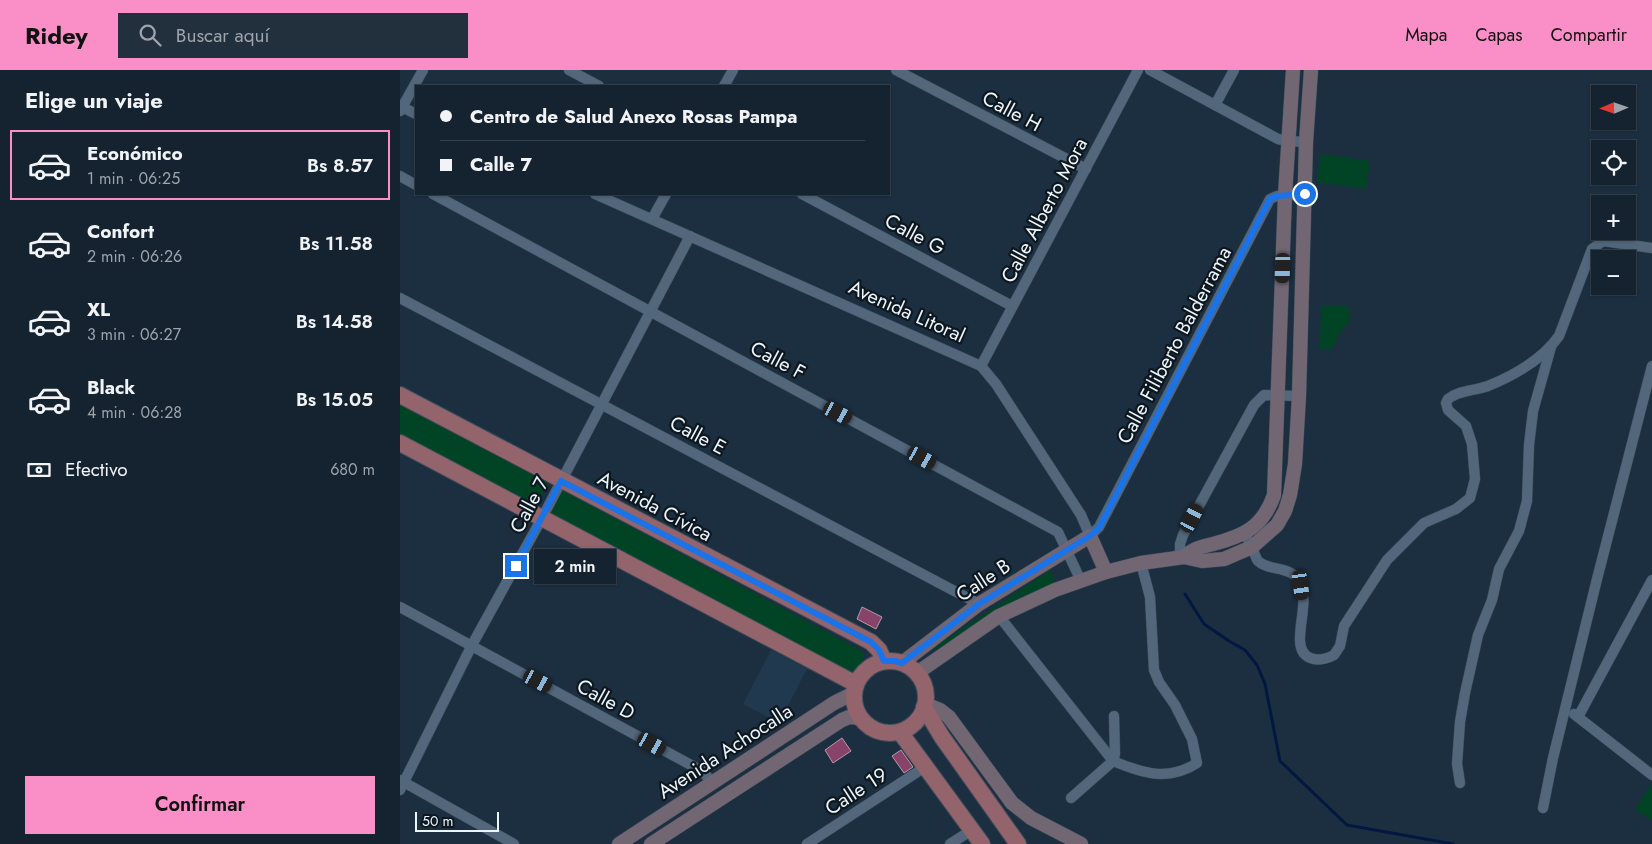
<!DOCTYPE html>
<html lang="es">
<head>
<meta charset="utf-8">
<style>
  body { margin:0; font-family:Jost,sans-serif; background:#222f3c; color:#f1f3f6; height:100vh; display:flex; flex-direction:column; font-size:19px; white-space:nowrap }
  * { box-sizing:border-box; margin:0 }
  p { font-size:16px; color:#9da4ab }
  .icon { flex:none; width:28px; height:28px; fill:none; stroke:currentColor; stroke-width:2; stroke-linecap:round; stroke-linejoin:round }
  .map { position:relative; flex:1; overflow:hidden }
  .panel { display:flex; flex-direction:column; background:#152330; width:400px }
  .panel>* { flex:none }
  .banner { position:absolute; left:15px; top:15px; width:475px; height:110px; border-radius:0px; box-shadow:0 1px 4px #0004,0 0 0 1px #34404c; display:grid; align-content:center; height:110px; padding:0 25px; background:#152330 }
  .needle { width:32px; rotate:268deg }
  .fabs { position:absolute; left:1191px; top:15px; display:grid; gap:10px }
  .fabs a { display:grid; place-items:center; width:45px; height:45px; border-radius:0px; background:#152330; box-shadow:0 1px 4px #0004,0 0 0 1px #34404c; font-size:25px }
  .scale { position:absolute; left:15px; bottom:12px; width:84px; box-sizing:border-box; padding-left:5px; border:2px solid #ebf5fe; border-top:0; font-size:14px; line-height:18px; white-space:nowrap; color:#ebf5fe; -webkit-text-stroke:4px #0e171e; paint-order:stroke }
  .end { position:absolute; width:22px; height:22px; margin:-11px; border:6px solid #1a73e8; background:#fff; box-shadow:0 0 0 2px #fff }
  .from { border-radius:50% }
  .bubble { position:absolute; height:35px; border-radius:0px; background:#152330; box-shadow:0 1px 4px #0004,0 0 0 1px #34404c; font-size:16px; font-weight:600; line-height:35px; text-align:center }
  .car { position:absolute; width:15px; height:30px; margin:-15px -8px; border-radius:6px; box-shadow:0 0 4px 1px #0007; background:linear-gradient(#222 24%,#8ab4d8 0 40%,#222 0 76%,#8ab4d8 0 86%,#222 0) }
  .banner b { display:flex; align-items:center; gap:18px; height:48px; font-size:19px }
  .banner b+b { border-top:1px solid #34404c }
  .banner i { width:12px; height:12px; background:#f1f3f6 }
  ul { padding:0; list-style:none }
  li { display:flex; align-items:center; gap:15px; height:70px; margin:0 10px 8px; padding:0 15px; border:2px solid transparent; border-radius:0px }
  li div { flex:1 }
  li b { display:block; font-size:19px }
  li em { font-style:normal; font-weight:600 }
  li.on { border-color:#fa8fc7 }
  li>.icon { width:45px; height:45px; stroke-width:1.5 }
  h2 { padding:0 25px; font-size:22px; line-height:60px }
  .pay { display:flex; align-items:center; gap:12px; height:55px; padding:0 25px; font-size:19px }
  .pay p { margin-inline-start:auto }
  .primary-button { display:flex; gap:10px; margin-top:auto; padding:10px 25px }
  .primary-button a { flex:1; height:58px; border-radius:0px; background:#fa8fc7; color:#111; font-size:20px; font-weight:600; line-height:58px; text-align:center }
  header { display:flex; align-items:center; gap:30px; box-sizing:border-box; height:70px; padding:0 25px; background:#fa8fc7; color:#111 }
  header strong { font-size:24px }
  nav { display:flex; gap:28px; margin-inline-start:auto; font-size:18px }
  .search { width:350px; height:45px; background:#222f3c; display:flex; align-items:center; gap:12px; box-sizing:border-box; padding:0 18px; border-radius:0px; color:#9da4ab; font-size:19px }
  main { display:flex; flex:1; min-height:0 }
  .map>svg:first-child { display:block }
  .built { fill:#20394f }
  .green { fill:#004425 }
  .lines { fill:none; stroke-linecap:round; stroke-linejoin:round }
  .stream { stroke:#011841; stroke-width:3 }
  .building { fill:#88436a; stroke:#b799a8 }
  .street-casing { stroke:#3c4c5b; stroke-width:11 }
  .secondary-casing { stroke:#3c4c5b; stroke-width:15 }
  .primary-casing { stroke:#3c4c5b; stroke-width:18 }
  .street { stroke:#52677b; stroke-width:10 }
  .secondary { stroke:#726673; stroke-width:14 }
  .primary { stroke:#93646b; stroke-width:16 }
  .route { stroke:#1a73e8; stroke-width:6 }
  .labels { text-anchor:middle; stroke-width:4.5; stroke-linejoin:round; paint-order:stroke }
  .street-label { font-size:20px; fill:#ebf5fe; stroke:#0e171e }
</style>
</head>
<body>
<header>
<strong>Ridey</strong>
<div class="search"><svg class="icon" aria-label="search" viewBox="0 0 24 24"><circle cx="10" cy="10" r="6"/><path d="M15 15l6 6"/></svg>Buscar aquí</div>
<nav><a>Mapa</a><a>Capas</a><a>Compartir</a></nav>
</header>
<main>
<section class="panel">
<h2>Elige un viaje</h2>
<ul>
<li class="on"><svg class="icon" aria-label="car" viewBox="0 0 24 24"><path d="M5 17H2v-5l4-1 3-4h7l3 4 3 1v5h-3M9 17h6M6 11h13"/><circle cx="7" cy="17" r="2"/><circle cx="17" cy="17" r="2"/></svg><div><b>Económico</b><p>1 min · 06:25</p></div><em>Bs 8.57</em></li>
<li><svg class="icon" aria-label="car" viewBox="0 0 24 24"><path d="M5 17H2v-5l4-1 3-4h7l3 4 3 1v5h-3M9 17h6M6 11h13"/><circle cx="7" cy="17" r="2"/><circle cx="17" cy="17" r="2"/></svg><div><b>Confort</b><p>2 min · 06:26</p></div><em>Bs 11.58</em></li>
<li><svg class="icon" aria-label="car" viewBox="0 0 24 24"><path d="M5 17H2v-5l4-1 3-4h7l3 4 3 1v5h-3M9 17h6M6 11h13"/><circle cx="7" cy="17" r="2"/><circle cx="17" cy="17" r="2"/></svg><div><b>XL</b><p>3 min · 06:27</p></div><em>Bs 14.58</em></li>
<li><svg class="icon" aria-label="car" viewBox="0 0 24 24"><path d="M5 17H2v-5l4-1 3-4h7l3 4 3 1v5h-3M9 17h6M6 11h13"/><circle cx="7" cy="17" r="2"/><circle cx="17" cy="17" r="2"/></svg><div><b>Black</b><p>4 min · 06:28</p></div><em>Bs 15.05</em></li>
</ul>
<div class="pay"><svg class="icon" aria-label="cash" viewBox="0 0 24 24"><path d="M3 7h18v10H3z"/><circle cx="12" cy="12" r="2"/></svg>Efectivo<p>680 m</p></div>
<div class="primary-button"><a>Confirmar</a></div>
</section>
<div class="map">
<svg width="1252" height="774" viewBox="0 0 1252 774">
  <rect width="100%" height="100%" fill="#1c2f40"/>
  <path class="built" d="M371,580l36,19 -28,54 -36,-19z"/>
  <g class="green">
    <path d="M921,84l49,7 -4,28 -49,-7z"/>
    <path d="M921,235h24l5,4 -1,14 -9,9 -8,17h-12z"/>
    <path d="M0,335l148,78 -12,24 -136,-72z"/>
    <path d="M162,420l302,162v7l-9,11 -9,1 -295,-157z"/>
    <path d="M649,501l2,1 5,13 -34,11 -86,54 -2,-3z"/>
    <path d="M1252,713v37l-17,-10z"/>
  </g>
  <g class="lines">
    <path class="stream" d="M785,524l19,30 25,17 16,9 12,15 8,19 15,77 67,64 106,19"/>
  </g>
  <g class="building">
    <path d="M462,537l20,10 -6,12 -19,-10z"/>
    <path d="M442,668l9,13 -18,12 -8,-13z"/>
    <path d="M501,680l12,17 -9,6 -12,-17z"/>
  </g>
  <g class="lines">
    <defs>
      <g id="street">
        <path d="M169,0l30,16"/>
        <path d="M496,0l190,99"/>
        <path d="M750,0l128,69 10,2 18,1"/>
        <path d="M324,16l9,-16"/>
        <path d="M815,35l19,-35"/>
        <path d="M2,37l14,7"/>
        <path d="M0,41l23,-41"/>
        <path d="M0,106l16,9"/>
        <path d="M33,124l625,338 23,49"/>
        <path d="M195,124l386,172 15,18 85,131 9,21 9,-9 171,-328 7,-3 28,-2"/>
        <path d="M402,124l210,112"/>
        <path d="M252,149l14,-25"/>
        <path d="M0,228l579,306"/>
        <path d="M581,296l157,-296"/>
        <path d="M844,464c3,4 6,8 8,13 2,4 3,10 6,14 10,10 32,5 41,19 10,18 0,42 1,61 1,20 19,22 34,14l6,-9 4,-20 43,-66 37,-37 32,-14 14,-11 5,-19 -3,-35 -6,-18 -18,-16 -2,-7 2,-4c11,-9 26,-8 40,-13 27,-11 54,-26 71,-50l33,-87 11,-8 49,7"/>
        <path d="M780,487v-13l3,-9 71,-130 10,-10 35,1"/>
        <path d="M0,537l302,164 11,12"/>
        <path d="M599,546l114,145c29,12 55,21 84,2l-5,-24 -17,-34 -16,-23 -5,-12 -4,-73 -9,-34"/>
        <path d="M1174,644l78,61"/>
        <path d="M1178,647l74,-137"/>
        <path d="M0,710l114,64"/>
        <path d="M1060,713l-3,-19 3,-42 5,-29 13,-58 14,-35 7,-31 20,-38 8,-30 2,-56 4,-34 18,-64"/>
        <path d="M0,720l72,-145 70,-127 148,-282"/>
        <path d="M671,728l42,-37 2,-7 -1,-38"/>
        <path d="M1143,738l10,-50 44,-179 55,-213"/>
        <path d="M407,774l118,-77"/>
        <path d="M550,774l22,-14"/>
      </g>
      <g id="secondary">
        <path d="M784,487c9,-9 18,-10 29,-13 31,-8 50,-17 61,-49l11,-300 8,-125"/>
        <path d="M502,593l77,-59 111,-68 16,36"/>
        <path d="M517,603l82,-57 56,-26 51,-18 35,-9 43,-6 18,4 22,-2 28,-12 25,-22 8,-14 5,-16 5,-31 4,-68 7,-254 5,-72"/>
        <path d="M525,634l15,6 9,7 63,86 19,15 50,26"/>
        <path d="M219,774l215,-141 20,-10"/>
        <path d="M251,774l191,-124 7,-3 11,1"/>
      </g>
      <g id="primary">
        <path d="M0,325l471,247 8,8 5,11"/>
        <path d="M0,373l456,241"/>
        <circle cx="490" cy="627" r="36"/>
        <path d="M524,637l18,30 76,107"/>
        <path d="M500,662l82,112"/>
      </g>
    </defs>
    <use href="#street" class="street-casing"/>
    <use href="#secondary" class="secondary-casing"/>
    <use href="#primary" class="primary-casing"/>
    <use href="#street" class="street"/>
    <use href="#secondary" class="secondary"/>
    <use href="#primary" class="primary"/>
  </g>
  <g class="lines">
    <path class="route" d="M116,496l45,-85 310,161 8,8 5,11h11l7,2 77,-59 111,-68 9,-8 171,-329 7,-3 28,-2"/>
  </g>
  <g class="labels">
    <g class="street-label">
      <text transform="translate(612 41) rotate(28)" y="7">Calle H</text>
      <text transform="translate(644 140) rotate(-62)" y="7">Calle Alberto Mora</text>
      <text transform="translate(515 164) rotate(28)" y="7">Calle G</text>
      <text transform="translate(507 241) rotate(24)" y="7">Avenida Litoral</text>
      <text transform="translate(774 275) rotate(-62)" y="7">Calle Filiberto Balderrama</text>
      <text transform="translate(378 290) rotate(28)" y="7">Calle F</text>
      <text transform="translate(298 365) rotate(28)" y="7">Calle E</text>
      <text transform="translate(129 435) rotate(-62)" y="7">Calle 7</text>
      <text transform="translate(255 436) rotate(28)" y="7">Avenida Cívica</text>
      <text transform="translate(583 510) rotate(-33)" y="7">Calle B</text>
      <text transform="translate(206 629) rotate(29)" y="7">Calle D</text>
      <text transform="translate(325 681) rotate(-33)" y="7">Avenida Achocalla</text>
      <text transform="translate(456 721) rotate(-33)" y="7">Calle 19</text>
    </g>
  </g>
</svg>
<div class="fabs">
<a><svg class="needle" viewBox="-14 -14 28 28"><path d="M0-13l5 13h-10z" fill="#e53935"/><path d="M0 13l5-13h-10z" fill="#9da4ab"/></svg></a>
<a><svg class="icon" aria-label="locate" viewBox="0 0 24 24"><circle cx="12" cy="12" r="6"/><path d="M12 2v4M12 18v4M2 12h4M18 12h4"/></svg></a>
<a>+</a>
<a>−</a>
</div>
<div class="scale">50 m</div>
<i class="end from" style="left:905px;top:124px"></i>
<i class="end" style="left:116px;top:496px"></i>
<div class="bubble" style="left:134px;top:479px;width:82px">2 min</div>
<i class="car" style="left:883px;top:198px;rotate:182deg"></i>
<i class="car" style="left:438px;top:343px;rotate:118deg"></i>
<i class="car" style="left:522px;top:388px;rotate:119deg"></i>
<i class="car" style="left:792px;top:448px;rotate:28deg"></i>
<i class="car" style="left:901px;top:515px;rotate:172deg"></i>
<i class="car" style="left:138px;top:611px;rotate:118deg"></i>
<i class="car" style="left:252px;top:674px;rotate:119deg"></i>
<div class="banner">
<b><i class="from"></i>Centro de Salud Anexo Rosas Pampa</b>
<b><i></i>Calle 7</b>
</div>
</div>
</main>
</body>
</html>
